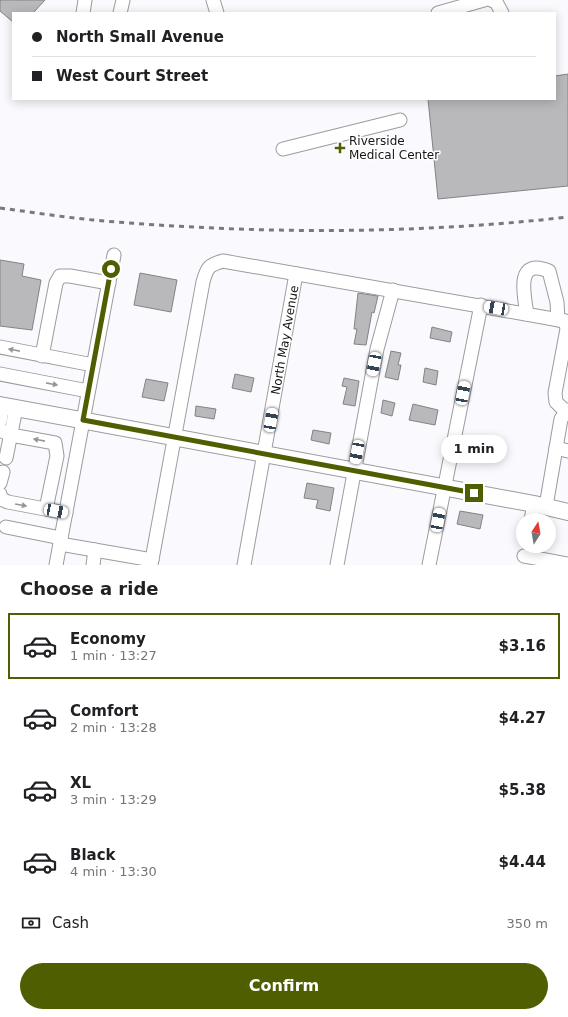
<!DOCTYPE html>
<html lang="en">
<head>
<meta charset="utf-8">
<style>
  body { margin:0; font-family:"DejaVu Sans",sans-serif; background:#f6f6f6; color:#202124; height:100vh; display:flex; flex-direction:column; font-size:15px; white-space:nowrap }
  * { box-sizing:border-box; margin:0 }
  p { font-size:13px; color:#757577 }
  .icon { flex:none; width:22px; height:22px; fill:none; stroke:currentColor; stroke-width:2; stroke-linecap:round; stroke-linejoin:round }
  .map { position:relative; height:565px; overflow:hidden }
  .drawer { display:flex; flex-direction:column; background:#fff; flex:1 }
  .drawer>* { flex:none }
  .top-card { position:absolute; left:12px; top:12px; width:544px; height:88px; border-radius:0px; box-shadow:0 2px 10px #0003; display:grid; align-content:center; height:88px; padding:0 20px; background:#fff }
  .needle { width:26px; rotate:11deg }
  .controls { position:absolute; left:516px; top:513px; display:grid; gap:8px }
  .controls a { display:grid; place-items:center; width:40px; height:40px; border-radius:50%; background:#fff; box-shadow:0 2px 10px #0003; font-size:20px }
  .end { position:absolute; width:18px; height:18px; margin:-9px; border:5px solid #4f5e00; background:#fff; box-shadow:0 0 0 2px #fff }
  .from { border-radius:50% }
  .bubble { position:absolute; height:28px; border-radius:14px; background:#fff; box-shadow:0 2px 10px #0003; font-size:13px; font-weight:800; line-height:28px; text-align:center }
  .car { position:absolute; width:12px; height:24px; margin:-12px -6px; border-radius:5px; box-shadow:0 0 3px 1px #0007; background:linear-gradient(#fff 24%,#345 0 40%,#fff 0 76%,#345 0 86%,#fff 0) }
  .top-card b { display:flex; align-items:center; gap:14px; height:38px; font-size:15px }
  .top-card b+b { border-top:1px solid #e0e0e0 }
  .top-card i { width:10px; height:10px; background:#202124 }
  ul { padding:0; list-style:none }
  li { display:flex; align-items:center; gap:12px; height:66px; margin:0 8px 6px; padding:0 12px; border:2px solid transparent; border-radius:0px }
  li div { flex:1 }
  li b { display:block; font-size:15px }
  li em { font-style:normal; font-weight:800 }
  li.active { border-color:#4f5e00 }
  li>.icon { width:36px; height:36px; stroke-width:1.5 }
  h2 { padding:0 20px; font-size:18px; line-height:48px }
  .pay { display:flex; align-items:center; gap:10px; height:44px; padding:0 20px; font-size:15px }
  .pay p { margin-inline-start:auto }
  .cta { display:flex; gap:8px; margin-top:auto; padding:8px 20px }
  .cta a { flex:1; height:46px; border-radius:24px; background:#4f5e00; color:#fff; font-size:16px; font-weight:800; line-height:46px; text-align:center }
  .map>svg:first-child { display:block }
  .building { fill:#b9b8bb; stroke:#838285 }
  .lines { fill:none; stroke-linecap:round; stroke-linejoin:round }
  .minor-casing { stroke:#9c9b9e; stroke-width:15 }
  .major-casing { stroke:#9c9b9e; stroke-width:18 }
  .minor { stroke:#fff; stroke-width:13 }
  .major { stroke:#fff; stroke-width:16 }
  .rail { stroke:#79797b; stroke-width:3; stroke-dasharray:5 5; stroke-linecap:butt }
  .oneway { fill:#969696 }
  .route { stroke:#4f5e00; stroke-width:5 }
  .poi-dot { fill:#4f5e00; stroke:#fff; stroke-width:1.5 }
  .labels { text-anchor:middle; stroke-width:3; stroke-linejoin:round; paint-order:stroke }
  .poi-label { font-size:12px; fill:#151516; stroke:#fff; text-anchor:start }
  .street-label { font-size:12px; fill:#151516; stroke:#fff }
</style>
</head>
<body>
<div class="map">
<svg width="568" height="565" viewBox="0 0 568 565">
  <rect width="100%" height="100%" fill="#faf9fd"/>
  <g class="building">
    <path d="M0,0h45l-12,13h-20v9l-13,-11z"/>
    <path d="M568,74v112l-130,13 -10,-100h127v-23z"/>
    <path d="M0,260l24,4 -2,12 19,4 -9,50 -32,-4z"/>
    <path d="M140,273l37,7 -6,32 -37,-7z"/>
    <path d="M358,293l20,3 -4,17 -2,-1 -6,33 -12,-1 3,-15h-3z"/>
    <path d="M432,327l20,5 -2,10 -20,-4z"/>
    <path d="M391,351l10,2 -3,12h3l-3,15 -13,-3z"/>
    <path d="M425,368l13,3 -2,14 -13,-3z"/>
    <path d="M235,374l19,4 -3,14 -19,-4z"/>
    <path d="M344,378l15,3 -4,25 -12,-2 4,-17 -5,-1z"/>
    <path d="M146,379l22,4 -4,18 -22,-4z"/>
    <path d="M383,400l12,3 -3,13 -11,-3z"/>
    <path d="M413,404l25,6 -3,15 -26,-5z"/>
    <path d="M196,406l20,3 -2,10 -19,-3z"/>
    <path d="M313,430l18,3 -2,11 -18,-4z"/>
    <path d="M307,483l27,5 -4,23 -14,-3 2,-8 -14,-2z"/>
    <path d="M460,511l23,4 -3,14 -23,-5z"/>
  </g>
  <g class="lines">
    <defs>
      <g id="minor">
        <path d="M213,0l4,13"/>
        <path d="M491,0l5,2 6,11"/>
        <path d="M83,13l2,-13"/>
        <path d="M120,13l3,-13"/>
        <path d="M438,13l46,-13"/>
        <path d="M283,149l117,-29"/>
        <path d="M527,314c-3,-19 -12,-57 22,-43l8,31 1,18"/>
        <path d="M0,347l93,18"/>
        <path d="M42,356l14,-73 4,-7h10l39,7"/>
        <path d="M0,374l88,17"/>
        <path d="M0,421l3,-16"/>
        <path d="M0,430l11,5 44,8 2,13 -11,53"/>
        <path d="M556,448l12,3"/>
        <path d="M6,458l10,-50"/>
        <path d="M0,483l3,-11"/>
        <path d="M0,494l1,5 7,3 58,11"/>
        <path d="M546,506l15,-87 7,-9"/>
        <path d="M531,520l3,-16"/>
        <path d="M6,527l55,11"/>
        <path d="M60,544l92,16"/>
        <path d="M524,556l44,8"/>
        <path d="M56,565l58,-310"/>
        <path d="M93,565l2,-15"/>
        <path d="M151,565l52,-283c4,-15 6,-17 20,-21l342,60 2,8 -12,64 1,9 10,10"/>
        <path d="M244,565l52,-291"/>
        <path d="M337,565l40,-216 16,-59"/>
        <path d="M429,565l52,-260"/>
      </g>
      <path id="major" d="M0,405l534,99 34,8"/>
    </defs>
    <use href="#minor" class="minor-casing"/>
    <use href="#major" class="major-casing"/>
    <use href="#minor" class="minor"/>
    <use href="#major" class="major"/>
    <path class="rail" d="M0,208c31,4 62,9 93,12 158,14 317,15 475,-3"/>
  </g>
  <defs><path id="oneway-solid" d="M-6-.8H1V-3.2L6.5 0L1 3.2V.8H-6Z"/></defs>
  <g class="oneway">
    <use href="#oneway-solid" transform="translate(14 350) rotate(-169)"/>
    <use href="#oneway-solid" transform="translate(52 384) rotate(11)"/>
    <use href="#oneway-solid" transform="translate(39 440) rotate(-169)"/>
    <use href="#oneway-solid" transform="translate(21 505) rotate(10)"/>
  </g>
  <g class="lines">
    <path class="route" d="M111,269l-28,151 391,73"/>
  </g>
  <path class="poi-dot" d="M338 142h4v4h4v4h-4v4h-4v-4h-4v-4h4z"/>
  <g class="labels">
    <g class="poi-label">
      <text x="349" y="145">Riverside<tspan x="349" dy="14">Medical Center</tspan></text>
    </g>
    <g class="street-label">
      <text transform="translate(285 340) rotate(-80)" y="4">North May Avenue</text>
    </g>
  </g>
</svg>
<div class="controls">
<a><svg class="needle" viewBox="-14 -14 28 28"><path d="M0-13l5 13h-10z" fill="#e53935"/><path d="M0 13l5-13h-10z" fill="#757577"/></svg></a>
</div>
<i class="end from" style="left:111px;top:269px"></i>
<i class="end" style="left:474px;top:493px"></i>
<div class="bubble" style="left:441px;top:435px;width:66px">1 min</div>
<i class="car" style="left:496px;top:308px;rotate:280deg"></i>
<i class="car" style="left:374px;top:364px;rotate:191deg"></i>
<i class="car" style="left:463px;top:393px;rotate:11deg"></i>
<i class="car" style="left:271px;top:420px;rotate:10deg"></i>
<i class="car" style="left:357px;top:452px;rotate:191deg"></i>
<i class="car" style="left:56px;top:511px;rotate:101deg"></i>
<i class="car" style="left:438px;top:520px;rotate:11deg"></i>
<div class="top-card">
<b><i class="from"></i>North Small Avenue</b>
<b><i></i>West Court Street</b>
</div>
</div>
<section class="drawer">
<h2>Choose a ride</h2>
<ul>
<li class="active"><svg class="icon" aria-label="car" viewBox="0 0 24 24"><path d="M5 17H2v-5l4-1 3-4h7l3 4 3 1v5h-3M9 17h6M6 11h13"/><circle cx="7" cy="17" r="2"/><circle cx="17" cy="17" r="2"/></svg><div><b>Economy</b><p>1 min · 13:27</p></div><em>$3.16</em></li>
<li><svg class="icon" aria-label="car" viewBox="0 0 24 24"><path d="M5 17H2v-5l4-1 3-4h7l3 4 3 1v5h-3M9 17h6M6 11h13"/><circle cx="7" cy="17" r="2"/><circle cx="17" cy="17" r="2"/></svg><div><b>Comfort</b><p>2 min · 13:28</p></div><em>$4.27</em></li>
<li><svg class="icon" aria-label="car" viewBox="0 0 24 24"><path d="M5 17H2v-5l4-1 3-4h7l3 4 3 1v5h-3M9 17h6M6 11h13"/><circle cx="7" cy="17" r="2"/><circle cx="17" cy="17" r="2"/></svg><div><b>XL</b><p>3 min · 13:29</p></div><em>$5.38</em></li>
<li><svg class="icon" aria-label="car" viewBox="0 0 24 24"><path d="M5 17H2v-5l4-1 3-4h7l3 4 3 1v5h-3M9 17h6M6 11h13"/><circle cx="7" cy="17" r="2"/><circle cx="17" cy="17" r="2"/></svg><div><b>Black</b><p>4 min · 13:30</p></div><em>$4.44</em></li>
</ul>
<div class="pay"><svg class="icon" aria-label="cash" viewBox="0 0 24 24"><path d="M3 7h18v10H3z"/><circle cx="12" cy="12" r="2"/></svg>Cash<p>350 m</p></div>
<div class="cta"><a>Confirm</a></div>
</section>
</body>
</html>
